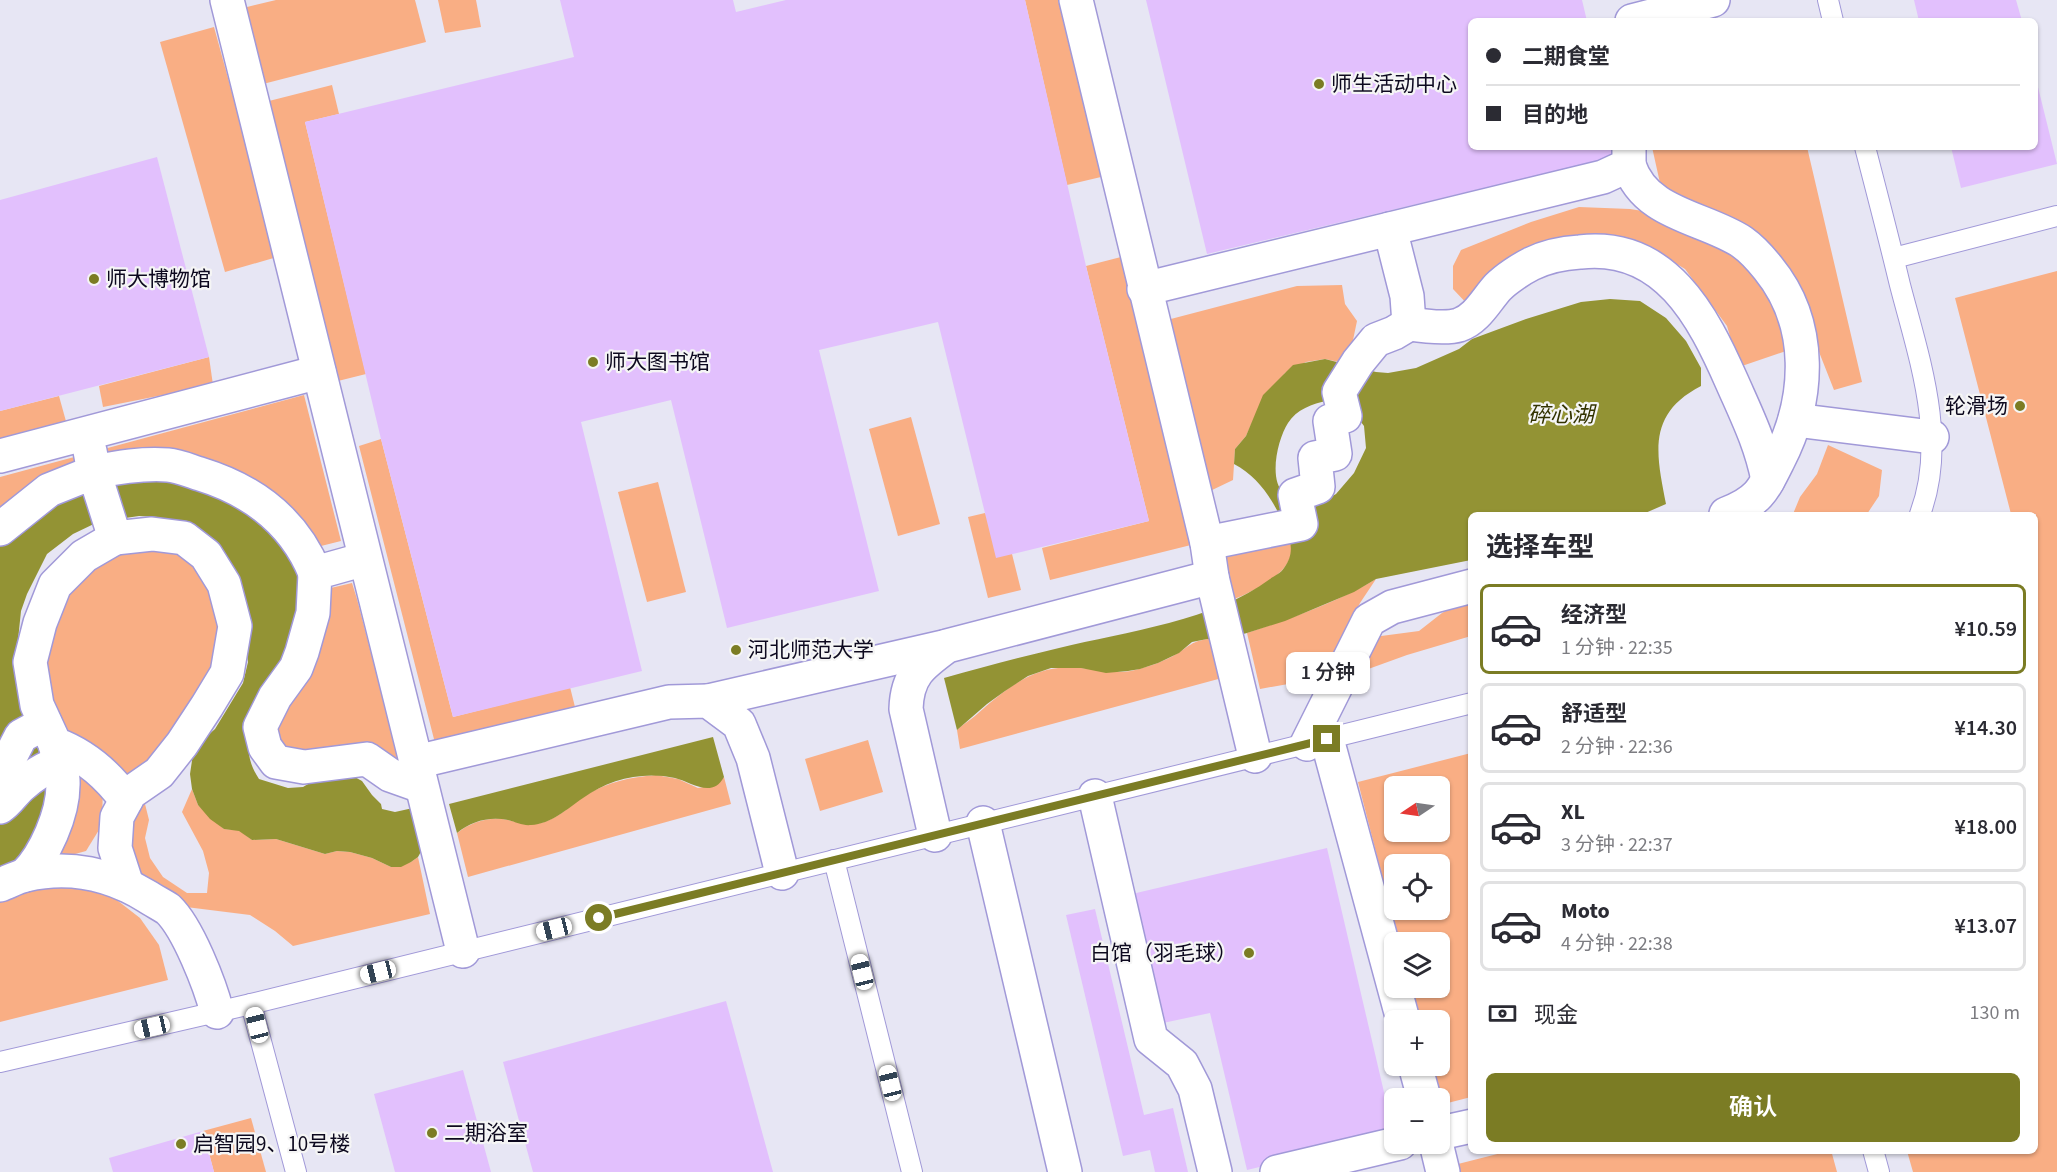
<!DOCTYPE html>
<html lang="zh">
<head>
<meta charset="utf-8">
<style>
  body { margin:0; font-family:"Source Sans 3","Noto Sans SC",sans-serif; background:#f7f7f7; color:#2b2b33; height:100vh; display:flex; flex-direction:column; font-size:22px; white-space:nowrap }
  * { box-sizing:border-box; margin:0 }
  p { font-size:20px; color:#7c7c81 }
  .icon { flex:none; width:33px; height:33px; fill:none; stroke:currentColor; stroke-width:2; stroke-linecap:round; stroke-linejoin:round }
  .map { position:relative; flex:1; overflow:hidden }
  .side { position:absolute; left:1468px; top:512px; width:570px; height:642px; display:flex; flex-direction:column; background:#fff; border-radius:9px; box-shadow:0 2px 4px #0004 }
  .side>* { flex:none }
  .banner { position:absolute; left:1468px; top:18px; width:570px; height:132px; border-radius:9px; box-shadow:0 2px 4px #0004; display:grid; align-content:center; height:132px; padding:0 18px; background:#fff }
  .needle { width:39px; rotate:257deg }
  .tools { position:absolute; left:1384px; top:776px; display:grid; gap:12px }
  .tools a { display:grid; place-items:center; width:66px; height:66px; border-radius:9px; background:#fff; box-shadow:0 2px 4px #0004; font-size:30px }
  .end { position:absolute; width:27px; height:27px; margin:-14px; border:8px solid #7b7c24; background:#fff; box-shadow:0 0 0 3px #fff }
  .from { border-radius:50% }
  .bubble { position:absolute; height:42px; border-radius:9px; background:#fff; box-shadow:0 2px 4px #0004; font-size:20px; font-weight:600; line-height:42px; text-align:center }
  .car { position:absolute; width:18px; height:36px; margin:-18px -9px; border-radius:8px; box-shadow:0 0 4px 2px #0007; background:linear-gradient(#fff 24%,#345 0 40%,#fff 0 76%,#345 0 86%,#fff 0) }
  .banner b { display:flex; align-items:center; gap:21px; height:57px; font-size:22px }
  .banner b+b { border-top:2px solid #e1e1e2 }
  .banner i { width:15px; height:15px; background:#2b2b33 }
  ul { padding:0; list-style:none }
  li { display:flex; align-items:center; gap:18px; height:90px; margin:0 12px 9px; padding:0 6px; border:3px solid #e1e1e2; border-radius:9px }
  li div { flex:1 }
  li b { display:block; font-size:22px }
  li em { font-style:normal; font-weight:600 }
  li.active { border-color:#7b7c24 }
  li>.icon { width:54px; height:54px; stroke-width:1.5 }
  h2 { padding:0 18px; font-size:27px; line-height:72px }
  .pay { display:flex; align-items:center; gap:15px; height:66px; padding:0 18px; font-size:22px }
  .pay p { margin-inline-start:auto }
  .primary-button { display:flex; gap:12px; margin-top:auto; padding:12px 18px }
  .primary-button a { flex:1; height:69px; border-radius:9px; background:#7b7c24; color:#fff; font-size:24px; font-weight:600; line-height:69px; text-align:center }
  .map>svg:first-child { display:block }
  .green { fill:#f9ae84; fill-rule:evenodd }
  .water { fill:#939334; fill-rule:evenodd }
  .building { fill:#e2c0fd }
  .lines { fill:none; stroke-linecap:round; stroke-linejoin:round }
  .lane-casing { stroke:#a199d8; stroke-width:22 }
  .street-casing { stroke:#a199d8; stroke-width:36 }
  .lane { stroke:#fff; stroke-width:20 }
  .street { stroke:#fff; stroke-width:33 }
  .route { stroke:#7b7c24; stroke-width:8 }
  .poi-dot { fill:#7b7c24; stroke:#f5f5f5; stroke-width:2 }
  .labels { text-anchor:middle; stroke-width:4.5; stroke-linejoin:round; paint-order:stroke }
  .poi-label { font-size:21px; fill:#0d091f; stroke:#f5f5f5; text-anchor:start }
  .water-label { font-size:22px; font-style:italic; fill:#330; stroke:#f5f5f5 }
</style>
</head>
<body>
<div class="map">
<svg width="2057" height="1172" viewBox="0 0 2057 1172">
  <rect width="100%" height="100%" fill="#e7e6f4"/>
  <g class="green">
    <path d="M276,0h139l11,42 -163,42 -20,-76z"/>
    <path d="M438,0h38l5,27 -36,6z"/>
    <path d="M1025,0h33l43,177 -34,8z"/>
    <path d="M214,27l63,230 -52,15 -65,-230z"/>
    <path d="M332,85l7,29 -34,8 61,252 -28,7 -69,-280z"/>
    <path d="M1652,147h155l55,235 -28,8 -26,-66 -9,-32 -135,-91z"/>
    <path d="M1579,207l51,2 32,5 55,24 49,44 26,67 -53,18 -12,-41 -42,-57 -33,-20 -44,-11 -137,70 -18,-19v-23l8,-16 70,-28z"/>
    <path d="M1121,257l70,288 -141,35 -8,-32 107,-27 -63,-255z"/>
    <path d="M2057,271v901h-144l-6,-21 129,-1v-636h-25l-56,-216z"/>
    <path d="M1342,285l3,19 12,17 -9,43 -23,-5 -19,3 -21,11 -29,41 -10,22 -11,13 -2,31 -25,12 -41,-172 130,-34z"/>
    <path d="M209,357l4,28 -110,22 -4,-21z"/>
    <path d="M304,395l37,146 -28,7 -30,-38 -283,10v-43z"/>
    <path d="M59,396l8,29 -67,18v-32z"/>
    <path d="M911,417l29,107 -42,12 -29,-107z"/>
    <path d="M381,439l72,278 117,-30 5,20 -140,36 -76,-297z"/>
    <path d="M1828,445l54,25 -3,26 -12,18h-74l7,-17 17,-23z"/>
    <path d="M658,482l28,110 -39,10 -29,-110z"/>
    <path d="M985,513l27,41 9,36 -33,8 -20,-81z"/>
    <path d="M1217,533l72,1c1,7 4,13 2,20 -4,22 -40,38 -59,46z"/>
    <path d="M180,549l38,37 7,58 -65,108 -37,31 -64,-43 -19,-62 16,-72 46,-53z"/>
    <path d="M1376,579l-16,24 -38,75 -62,11 -13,-56c44,-15 89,-30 129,-54z"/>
    <path d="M352,583l5,16 43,166 -91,-8 -37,-12 46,-154z"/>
    <path d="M1471,598v38l-64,19 -58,21 17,-38 53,-7 23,-18z"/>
    <path d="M1207,639h7l8,39 -262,71 -3,-19c6,-6 12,-9 18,-14 32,-28 60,-53 106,-48 17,1 32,6 50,3 16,-4 33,-9 47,-18 13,-8 13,-11 29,-14z"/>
    <path d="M868,740l15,52 -63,19 -15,-52z"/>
    <path d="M69,752l34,32 -1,41 -16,26 -22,6 -10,-9z"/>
    <path d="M1471,753v344l-31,8v-7h-2l-8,-33h10v-45h-22l-8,-33h30v-45h-41l-41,-160zM1395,786h45v45h-45zM1395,864h45v45h-45z"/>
    <path d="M656,775l22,4 20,9 18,-3 8,-8 7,27 -263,73 -11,-44c14,-11 33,-17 51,-13 13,3 22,6 36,2 16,-5 28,-18 42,-27 22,-13 44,-18 70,-20z"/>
    <path d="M192,789l6,16 26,24 15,1 13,10 24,-1 49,15 12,-3 13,1 22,6 19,9 20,-5 7,-5 12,57 -137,32 -18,-15 -25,-16 -64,-8 -44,-32 -9,-23 -5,-28 5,-18 12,-2 4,16 -4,18 5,20 13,19 24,16h20l2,-20 -6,-22 -21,-39z"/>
    <path d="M68,883l41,11 31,24 19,27 9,35 -168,42v-125z"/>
    <path d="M251,1118l15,54h-52l-11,-41z"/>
    <path d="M1513,1150h318l6,22h-377l-2,-8z"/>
  </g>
  <g class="water">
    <path d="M1610,299l30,2 26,17 20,23 15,27v18c-54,28 -45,67 -35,118l-23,10h-171l-1,46 -95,19 -22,13 -69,29 -38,12 -28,7 -12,-1 -15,3 -13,11 -21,10 -18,6 -12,2 -22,2 -25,-5h-30l-23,8 -23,15 -18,13 -30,26 -13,-52c39,-11 77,-21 115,-30 66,-16 157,-28 211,-69 4,-3 11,-6 14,-11 12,-16 6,-30 -1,-46 -12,-25 -25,-45 -49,-58l1,-15 11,-13 17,-41 30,-30 32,-6 51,13 12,1 28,-5 43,-19 13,-10 54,-20 55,-17zM1327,401l24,8 13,17 2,22 -12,25 -18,21 -23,13c-9,-5 -21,-8 -29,-14 -16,-13 -6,-55 4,-70 8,-13 25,-20 39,-22z"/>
    <path d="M158,475l32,6 89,48 31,73 -61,131c-2,18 0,31 10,46l29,9 15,-1 12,-7 36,-5 11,6 10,14 9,9 1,5 13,3 18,-4 11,38 -6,11 -7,5 -10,5h-10l-19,-9 -22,-6 -13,-1 -12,3 -49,-15 -24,1 -13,-9 -15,-2 -14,-10 -12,-14 -6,-16 -2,-15 3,-20 12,-16 10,-9 28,-46 5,-21 -5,-32 -65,-107 -20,-6 -19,-1 -41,6 -25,12 -26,20 -20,40 -6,17 -5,48 41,139 -36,60 -21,10v-325l58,-49z"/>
    <path d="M713,737l11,40c-12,22 -33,5 -49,1 -32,-7 -66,1 -92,20 -16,11 -32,26 -52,27 -8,1 -15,-3 -23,-5 -18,-4 -37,1 -51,13l-8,-29z"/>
  </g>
  <g class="building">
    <path d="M560,0h173l3,12 50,-12h239l61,266 63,255 -153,37 -58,-236 -119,28 60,241 -152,37 -56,-228 -90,22 61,249 -189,46 -72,-278 -76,-317 269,-65z"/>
    <path d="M1146,0h436l5,21h-115v126h145l2,9 -412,98z"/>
    <path d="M1914,0h102l6,21h-103z"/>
    <path d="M2036,79l21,85 -96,24 -10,-41h85z"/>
    <path d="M157,157l52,200 -209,54v-211z"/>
    <path d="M1327,848l67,287 -147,35 -37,-157 -47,10 -31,-129z"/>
    <path d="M1095,909l49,206 29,-7 15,64h-33l-5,-22 -27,6 -57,-241z"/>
    <path d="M726,1001l47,171h-240l-30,-110z"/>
    <path d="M463,1070l28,102h-96l-21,-78z"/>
    <path d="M203,1131l11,41h-101l-4,-14z"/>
  </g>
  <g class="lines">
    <defs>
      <g id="lane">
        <path d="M1828,0l5,21"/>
        <path d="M1865,147c12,46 24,92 35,138 19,73 48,155 20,229"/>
        <path d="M1894,258l163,-42"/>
        <path d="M834,860l78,312"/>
        <path d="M251,1004l45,168"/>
        <path d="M0,1062l251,-58 1221,-301"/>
        <path d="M1873,1150l6,22"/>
      </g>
      <g id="street">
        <path d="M227,0l236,951"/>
        <path d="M1076,0l131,543 5,34 43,179"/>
        <path d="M1632,21l81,-21"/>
        <path d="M1629,165c16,50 75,52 113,77 10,7 18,16 26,26 46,56 42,132 10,193 -15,30 -20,41 -52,53"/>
        <path d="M1144,289l459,-112 26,-12v-18"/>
        <path d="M1409,324c14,2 37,5 50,1 18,-6 27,-25 39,-38 8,-8 23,-18 33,-23 16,-8 32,-11 49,-12 85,-10 123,64 152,130 15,34 29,62 36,98"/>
        <path d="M1795,420l137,17"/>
        <path d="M90,451l4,21c25,-5 49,-9 74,-7 11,1 22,6 32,9 52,16 94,47 115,99"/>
        <path d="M0,456l319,-84"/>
        <path d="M0,529l49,-39 45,-18 21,66 37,-4 32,4 22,17 18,29 11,42 -8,47 -20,33 -25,38 -23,29 -29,20 -13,24 -2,31 12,37"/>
        <path d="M115,538l-31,18 -29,29 -15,38 -10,39 7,43 18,39c30,11 52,30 71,56"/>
        <path d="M1207,543l94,-19 -6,-29 23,-8 -3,-29 20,-4 -5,-33 15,-5 -6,-24 19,-30 18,-22 18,-7 15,-9 -2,-28 -17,-67"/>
        <path d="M365,559l-50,14 -2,40 -11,39 -6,16 -21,29 -15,30 5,20 11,15 28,5 63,-8 23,16 31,11"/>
        <path d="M708,701l235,-54"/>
        <path d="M1327,739l76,281"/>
        <path d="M1307,744l62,-124 23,-13 80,-21"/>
        <path d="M416,762l253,-60 39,-1 31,23 14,34 29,115"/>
        <path d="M0,777l21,-41 24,-13"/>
        <path d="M1095,796l56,243 31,25 13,25 20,83"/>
        <path d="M0,807c9,-6 13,-14 21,-21 11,-10 24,-18 38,-23"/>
        <path d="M983,823l82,349"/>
        <path d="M935,835l-29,-126c1,-34 15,-44 41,-63l265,-69"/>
        <path d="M25,875c20,-20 38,-61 38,-90 1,-13 -5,-28 -8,-41"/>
        <path d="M0,885c8,-3 17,-8 26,-10 43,-10 85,-1 122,22 6,4 14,8 20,12 20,19 42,76 49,103"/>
        <path d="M1415,1065l9,33"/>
        <path d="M1440,1133l32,-7"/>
        <path d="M1436,1143l7,29"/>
        <path d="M1277,1172l123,-29"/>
      </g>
    </defs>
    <use href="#lane" class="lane-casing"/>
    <use href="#street" class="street-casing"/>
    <use href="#lane" class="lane"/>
    <use href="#street" class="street"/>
  </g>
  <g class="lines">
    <path class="route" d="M599,918l728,-179"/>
  </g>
  <g class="poi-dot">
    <circle cx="1319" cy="84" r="6"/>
    <circle cx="94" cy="279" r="6"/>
    <circle cx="593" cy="362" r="6"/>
    <circle cx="2020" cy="406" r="6"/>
    <circle cx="736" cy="650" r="6"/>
    <circle cx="1249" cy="953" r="6"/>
    <circle cx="432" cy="1133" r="6"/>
    <circle cx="181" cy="1144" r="6"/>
  </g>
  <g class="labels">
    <g class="poi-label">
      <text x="1331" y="91">师生活动中心</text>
      <text x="106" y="286">师大博物馆</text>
      <text x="605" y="369">师大图书馆</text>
      <text x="2008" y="413" text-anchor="end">轮滑场</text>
      <text x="748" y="657">河北师范大学</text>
      <text x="1237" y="960" text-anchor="end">白馆（羽毛球）</text>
      <text x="444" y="1140">二期浴室</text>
      <text x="193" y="1151">启智园9、10号楼</text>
    </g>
    <g class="water-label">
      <text x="1561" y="422">碎心湖</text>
    </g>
  </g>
</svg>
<div class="tools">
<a><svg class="needle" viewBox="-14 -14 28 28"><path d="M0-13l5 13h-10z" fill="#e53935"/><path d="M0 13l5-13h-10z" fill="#7c7c81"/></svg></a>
<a><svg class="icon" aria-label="locate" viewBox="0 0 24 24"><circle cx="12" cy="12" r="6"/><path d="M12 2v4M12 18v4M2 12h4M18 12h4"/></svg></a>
<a><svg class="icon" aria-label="layers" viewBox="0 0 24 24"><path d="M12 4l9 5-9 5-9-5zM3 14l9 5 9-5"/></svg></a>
<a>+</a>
<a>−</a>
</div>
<i class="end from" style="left:599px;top:918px"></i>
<i class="end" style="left:1327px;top:739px"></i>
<div class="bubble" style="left:1286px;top:652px;width:84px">1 分钟</div>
<i class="car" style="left:554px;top:929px;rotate:256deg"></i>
<i class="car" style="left:378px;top:972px;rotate:256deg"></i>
<i class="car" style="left:862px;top:972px;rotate:346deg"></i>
<i class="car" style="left:257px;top:1025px;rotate:346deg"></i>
<i class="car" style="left:152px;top:1027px;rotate:257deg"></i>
<i class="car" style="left:890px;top:1083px;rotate:346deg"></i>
<div class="banner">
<b><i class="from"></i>二期食堂</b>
<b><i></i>目的地</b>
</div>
<section class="side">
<h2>选择车型</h2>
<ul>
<li class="active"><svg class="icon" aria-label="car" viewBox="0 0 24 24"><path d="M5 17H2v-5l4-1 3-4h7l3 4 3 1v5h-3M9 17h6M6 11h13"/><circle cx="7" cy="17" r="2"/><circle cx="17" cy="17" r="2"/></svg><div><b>经济型</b><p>1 分钟 · 22:35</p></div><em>¥10.59</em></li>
<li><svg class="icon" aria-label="car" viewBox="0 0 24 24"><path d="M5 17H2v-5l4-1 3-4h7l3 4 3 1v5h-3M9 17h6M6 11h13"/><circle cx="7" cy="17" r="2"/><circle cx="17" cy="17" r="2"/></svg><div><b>舒适型</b><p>2 分钟 · 22:36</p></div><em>¥14.30</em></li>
<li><svg class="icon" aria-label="car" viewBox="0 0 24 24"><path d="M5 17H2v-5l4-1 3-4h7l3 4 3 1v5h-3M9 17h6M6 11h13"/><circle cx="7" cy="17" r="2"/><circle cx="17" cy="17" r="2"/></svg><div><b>XL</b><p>3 分钟 · 22:37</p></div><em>¥18.00</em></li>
<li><svg class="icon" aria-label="car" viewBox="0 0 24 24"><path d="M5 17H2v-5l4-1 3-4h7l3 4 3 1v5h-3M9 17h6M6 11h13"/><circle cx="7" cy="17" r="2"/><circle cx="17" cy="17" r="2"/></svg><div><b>Moto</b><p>4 分钟 · 22:38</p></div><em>¥13.07</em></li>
</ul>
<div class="pay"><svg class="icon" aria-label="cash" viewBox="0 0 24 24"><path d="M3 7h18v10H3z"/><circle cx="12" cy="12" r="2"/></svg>现金<p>130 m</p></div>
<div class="primary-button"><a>确认</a></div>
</section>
</div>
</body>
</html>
